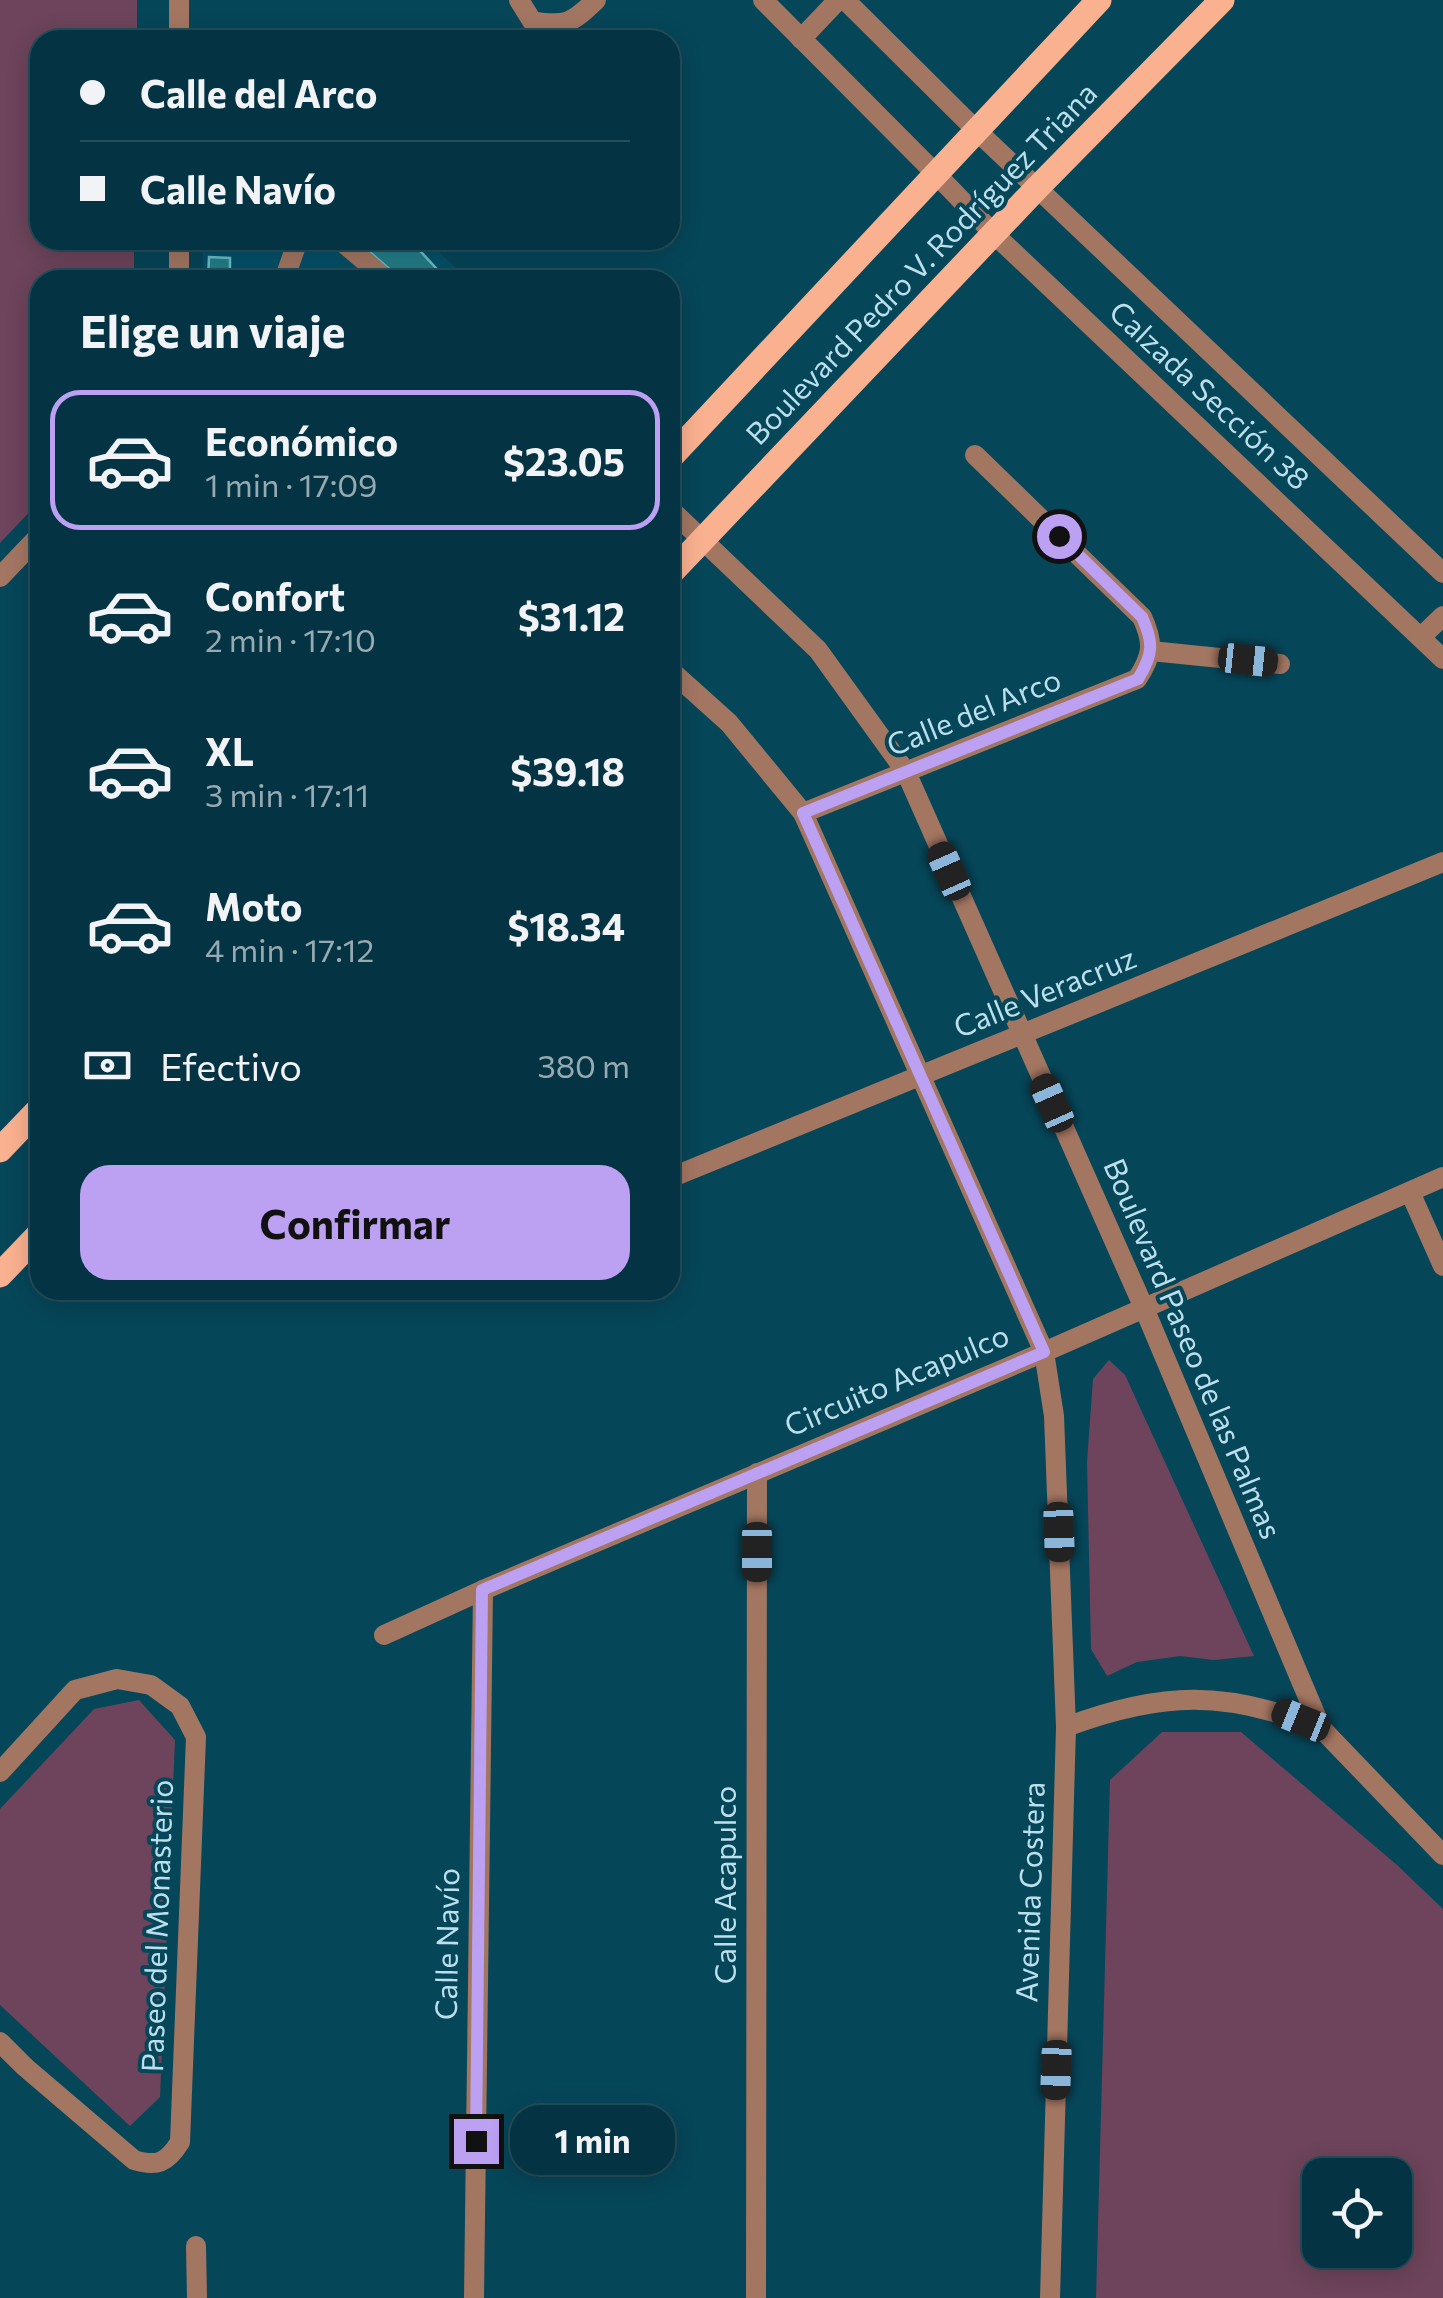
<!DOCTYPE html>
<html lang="es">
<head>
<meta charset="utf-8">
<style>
  body { margin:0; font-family:Commissioner,sans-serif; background:#123f4e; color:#f1f3f6; height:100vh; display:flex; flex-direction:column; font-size:38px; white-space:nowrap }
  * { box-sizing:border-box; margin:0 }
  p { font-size:32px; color:#97aab2 }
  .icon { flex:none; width:55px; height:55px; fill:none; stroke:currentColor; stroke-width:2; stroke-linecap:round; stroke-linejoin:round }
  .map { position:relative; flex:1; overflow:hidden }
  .drawer { position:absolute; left:30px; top:270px; width:650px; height:1030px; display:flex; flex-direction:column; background:#043443; border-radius:30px; box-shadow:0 5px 25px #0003,0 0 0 2px #254f5c }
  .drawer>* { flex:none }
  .guide { position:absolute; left:30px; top:30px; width:650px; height:220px; border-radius:30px; box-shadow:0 5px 25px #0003,0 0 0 2px #254f5c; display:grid; align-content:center; height:220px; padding:0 50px; background:#043443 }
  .tools { position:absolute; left:1302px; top:2158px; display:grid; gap:20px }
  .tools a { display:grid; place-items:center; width:110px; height:110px; border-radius:20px; background:#043443; box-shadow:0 5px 25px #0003,0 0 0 2px #254f5c; font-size:50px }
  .end { position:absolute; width:45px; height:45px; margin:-22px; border:12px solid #bca0f2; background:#111; box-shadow:0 0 0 5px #111 }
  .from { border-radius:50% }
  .bubble { position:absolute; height:70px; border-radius:30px; background:#043443; box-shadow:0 5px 25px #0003,0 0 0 2px #254f5c; font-size:32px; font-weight:700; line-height:70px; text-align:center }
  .car { position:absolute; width:30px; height:60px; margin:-30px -15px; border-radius:12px; box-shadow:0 0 8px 2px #0007; background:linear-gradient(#222 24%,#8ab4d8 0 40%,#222 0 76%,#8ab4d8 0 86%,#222 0) }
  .guide b { display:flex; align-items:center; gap:35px; height:95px; font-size:38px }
  .guide b+b { border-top:2px solid #254f5c }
  .guide i { width:25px; height:25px; background:#f1f3f6 }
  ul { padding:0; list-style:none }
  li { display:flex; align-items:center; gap:30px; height:140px; margin:0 20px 15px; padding:0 30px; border:5px solid transparent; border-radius:30px }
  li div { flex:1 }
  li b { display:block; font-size:38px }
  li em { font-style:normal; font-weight:700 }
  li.active { border-color:#bca0f2 }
  li>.icon { width:90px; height:90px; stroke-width:1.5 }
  h2 { padding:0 50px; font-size:45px; line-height:120px }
  .pay { display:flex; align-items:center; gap:25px; height:110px; padding:0 50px; font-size:38px }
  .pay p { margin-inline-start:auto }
  .primary-button { display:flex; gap:20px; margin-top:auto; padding:20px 50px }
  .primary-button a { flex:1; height:115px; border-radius:30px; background:#bca0f2; color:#111; font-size:40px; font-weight:700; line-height:115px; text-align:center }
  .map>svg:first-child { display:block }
  .built { fill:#055168 }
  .green { fill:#6d445b; fill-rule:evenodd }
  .building { fill:#237e88; stroke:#6abec8; stroke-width:2.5 }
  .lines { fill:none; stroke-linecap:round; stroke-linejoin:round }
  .service { stroke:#a37662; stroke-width:20 }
  .minor { stroke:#a37662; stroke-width:20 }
  .tertiary { stroke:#a37662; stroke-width:20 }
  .primary { stroke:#fab190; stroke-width:25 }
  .route { stroke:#bca0f2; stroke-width:12 }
  .labels { text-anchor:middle; stroke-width:8; stroke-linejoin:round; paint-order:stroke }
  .street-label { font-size:30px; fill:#bcdfed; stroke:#064659 }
</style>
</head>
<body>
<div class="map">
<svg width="1443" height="2298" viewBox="0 0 1443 2298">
  <rect width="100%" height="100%" fill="#064659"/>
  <path class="built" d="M203,240h223l43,40h-266z"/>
  <g class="green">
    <path d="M0,0h137v40h-97v200h94v40h-94v221l-40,42z"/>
    <path d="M1109,1360l16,15 129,281 -40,4 -34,-4 -43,6 -30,14 -16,-27 -4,-187 6,-83z"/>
    <path d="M139,1700l36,40 -15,357 -30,29 -130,-121v-196l94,-100z"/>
    <path d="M1162,1732h79l156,133 46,44v389h-347l14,-518zM1320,2175h75v75h-75z"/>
  </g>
  <g class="building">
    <path d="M356,240h54l37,40h-45z"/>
    <path d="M209,257l21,1v22h-22z"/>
  </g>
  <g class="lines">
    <g class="service">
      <path d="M340,240l47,40"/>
      <path d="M284,280l13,-37 5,-3"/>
    </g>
    <g class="minor">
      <path d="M519,0l13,21c34,6 40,2 64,-21"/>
      <path d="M763,0l174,175"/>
      <path d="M845,0l132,131"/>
      <path d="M801,39l37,-39"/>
      <path d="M179,40v-40"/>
      <path d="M179,280v-40"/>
      <path d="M670,509l148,141 88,122 238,536 177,420 122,127"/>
      <path d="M0,577l40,-42"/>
      <path d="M1421,637l22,-21"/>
      <path d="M1151,651l129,13"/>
      <path d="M670,670l59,53 74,90 241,539 10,64 12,311 -16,571"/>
      <path d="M803,813l334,-134c16,-24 17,-36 5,-62l-167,-162"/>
      <path d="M670,1178l773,-316"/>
      <path d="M1410,1192l33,74"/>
      <path d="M384,1635l99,-45 561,-238 399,-175"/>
      <path d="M1066,1727c96,-36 160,-37 255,1"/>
      <path d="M0,1772l75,-82 42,-11 34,6 29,21 16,31 -16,405c-13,21 -23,25 -46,18l-109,-93 -25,-25"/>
      <path d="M196,2246l1,52"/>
      <path d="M474,2298l9,-708"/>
      <path d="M756,2298l1,-825"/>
    </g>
    <g class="tertiary">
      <path d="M977,131l466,442"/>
      <path d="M937,175l57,59 449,425"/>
    </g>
    <g class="primary">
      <path d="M670,458l429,-458"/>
      <path d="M670,574l367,-386 185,-188"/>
      <path d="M0,1150l40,-42"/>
      <path d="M0,1275l40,-42"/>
    </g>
  </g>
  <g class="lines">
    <path class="route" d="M476,2141l6,-551 562,-238 -241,-539 335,-134c15,-24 16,-36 4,-62l-83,-81"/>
  </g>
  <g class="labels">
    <g class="street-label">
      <text transform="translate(922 264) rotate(-46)" y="10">Boulevard Pedro V. Rodríguez Triana</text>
      <text transform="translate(1209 396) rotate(43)" y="10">Calzada Sección 38</text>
      <text transform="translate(974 713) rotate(-22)" y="10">Calle del Arco</text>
      <text transform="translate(1045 993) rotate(-22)" y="10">Calle Veracruz</text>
      <text transform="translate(1192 1349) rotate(67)" y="10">Boulevard Paseo de las Palmas</text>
      <text transform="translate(897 1381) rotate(-23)" y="10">Circuito Acapulco</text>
      <text transform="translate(726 1885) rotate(-90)" y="10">Calle Acapulco</text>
      <text transform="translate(1031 1892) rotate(-88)" y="10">Avenida Costera</text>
      <text transform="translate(158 1926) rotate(-88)" y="10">Paseo del Monasterio</text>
      <text transform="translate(448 1944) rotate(-89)" y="10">Calle Navío</text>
    </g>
  </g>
</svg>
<div class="tools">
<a><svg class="icon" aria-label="locate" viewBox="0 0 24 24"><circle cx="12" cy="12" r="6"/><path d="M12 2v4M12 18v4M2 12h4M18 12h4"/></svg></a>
</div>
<i class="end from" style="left:1059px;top:536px"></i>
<i class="end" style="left:476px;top:2141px"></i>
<div class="bubble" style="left:510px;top:2105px;width:165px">1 min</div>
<i class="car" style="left:1248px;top:660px;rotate:96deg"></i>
<i class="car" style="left:949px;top:871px;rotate:336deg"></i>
<i class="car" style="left:1052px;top:1103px;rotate:336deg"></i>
<i class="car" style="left:1059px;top:1532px;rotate:178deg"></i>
<i class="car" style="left:757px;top:1552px;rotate:180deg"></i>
<i class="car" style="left:1301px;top:1720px;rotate:292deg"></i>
<i class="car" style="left:1056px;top:2070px;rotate:182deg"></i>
<div class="guide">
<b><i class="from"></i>Calle del Arco</b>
<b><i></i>Calle Navío</b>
</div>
<section class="drawer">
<h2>Elige un viaje</h2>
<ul>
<li class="active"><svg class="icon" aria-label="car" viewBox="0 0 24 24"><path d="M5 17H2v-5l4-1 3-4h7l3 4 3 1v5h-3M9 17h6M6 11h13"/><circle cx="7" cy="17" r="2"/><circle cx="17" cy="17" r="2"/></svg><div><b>Económico</b><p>1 min · 17:09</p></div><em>$23.05</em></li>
<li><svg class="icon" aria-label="car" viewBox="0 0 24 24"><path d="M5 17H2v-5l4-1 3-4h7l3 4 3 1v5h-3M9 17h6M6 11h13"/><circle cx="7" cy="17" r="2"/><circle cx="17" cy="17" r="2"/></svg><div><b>Confort</b><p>2 min · 17:10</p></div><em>$31.12</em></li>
<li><svg class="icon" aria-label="car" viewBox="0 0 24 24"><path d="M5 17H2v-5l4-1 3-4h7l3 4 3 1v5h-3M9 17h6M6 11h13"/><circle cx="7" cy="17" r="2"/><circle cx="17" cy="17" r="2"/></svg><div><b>XL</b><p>3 min · 17:11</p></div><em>$39.18</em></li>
<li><svg class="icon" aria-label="car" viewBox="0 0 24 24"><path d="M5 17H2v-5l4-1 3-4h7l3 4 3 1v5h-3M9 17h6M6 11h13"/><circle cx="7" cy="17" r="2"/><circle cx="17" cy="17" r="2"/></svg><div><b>Moto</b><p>4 min · 17:12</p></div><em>$18.34</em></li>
</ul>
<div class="pay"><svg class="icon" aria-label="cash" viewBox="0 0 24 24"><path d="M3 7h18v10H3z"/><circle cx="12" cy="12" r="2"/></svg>Efectivo<p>380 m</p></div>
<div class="primary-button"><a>Confirmar</a></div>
</section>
</div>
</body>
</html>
